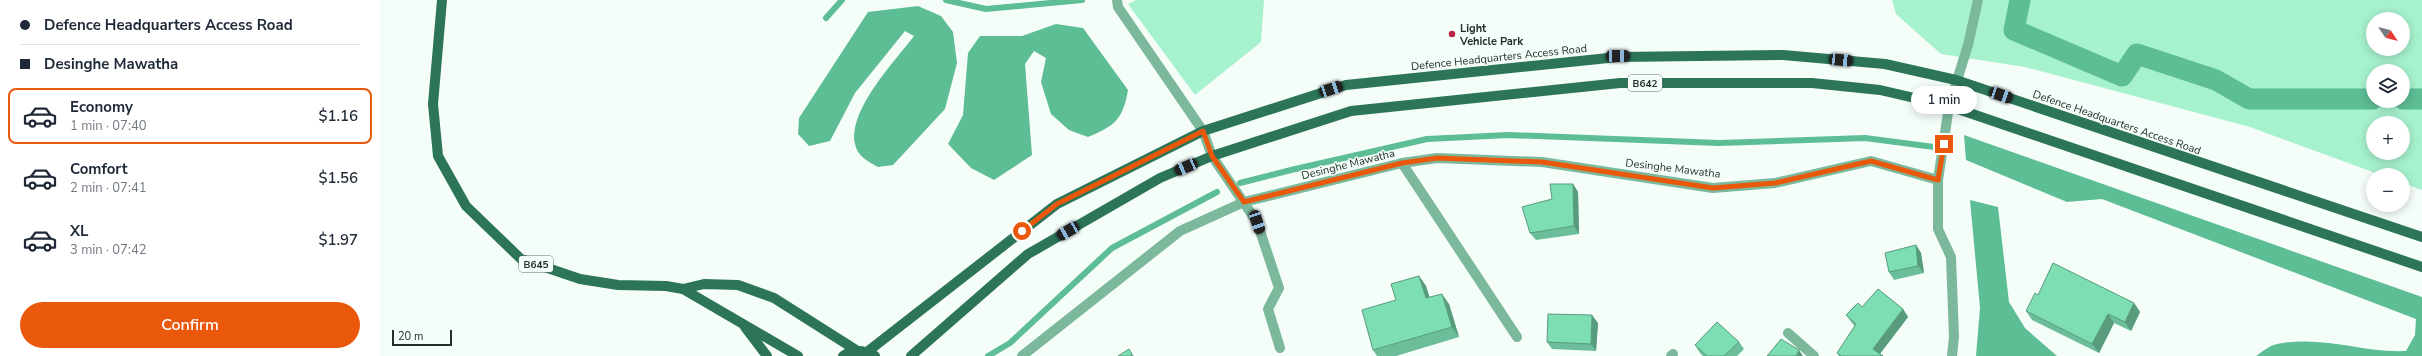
<!DOCTYPE html>
<html lang="en">
<head>
<meta charset="utf-8">
<style>
  body { margin:0; font-family:"Nunito Sans",sans-serif; background:#f6f6f7; color:#1f2937; height:100vh; display:flex; flex-direction:column; font-size:15px; white-space:nowrap }
  * { box-sizing:border-box; margin:0 }
  p { font-size:13px; color:#747a83 }
  .icon { flex:none; width:22px; height:22px; fill:none; stroke:currentColor; stroke-width:2; stroke-linecap:round; stroke-linejoin:round }
  .map { position:relative; flex:1; overflow:hidden }
  .details { display:flex; flex-direction:column; background:#fff; width:380px }
  .details>* { flex:none }
  .banner { display:grid; align-content:center; height:88px; padding:0 20px; background:#fff }
  .needle { width:26px; rotate:125deg }
  .fabs { position:absolute; left:1986px; top:12px; display:grid; gap:8px }
  .fabs a { display:grid; place-items:center; width:44px; height:44px; border-radius:50%; background:#fff; box-shadow:0 2px 10px #0003; font-size:20px }
  .scale { position:absolute; left:12px; bottom:10px; width:60px; box-sizing:border-box; padding-left:4px; border:2px solid #22312a; border-top:0; font-size:11px; line-height:14px; white-space:nowrap; color:#22312a; -webkit-text-stroke:3px #f5fdf9; paint-order:stroke }
  .end { position:absolute; width:18px; height:18px; margin:-9px; border:5px solid #ea580c; background:#fff; box-shadow:0 0 0 2px #fff }
  .from { border-radius:50% }
  .bubble { position:absolute; height:28px; border-radius:14px; background:#fff; box-shadow:0 2px 10px #0003; font-size:13px; font-weight:600; line-height:28px; text-align:center }
  .car { position:absolute; width:12px; height:24px; margin:-12px -6px; border-radius:5px; box-shadow:0 0 3px 1px #0007; background:linear-gradient(#222 24%,#8ab4d8 0 40%,#222 0 76%,#8ab4d8 0 86%,#222 0) }
  .banner b { display:flex; align-items:center; gap:14px; height:38px; font-size:15px }
  .banner b+b { border-top:1px solid #e0e1e3 }
  .banner i { width:10px; height:10px; background:#1f2937 }
  ul { padding:0; list-style:none }
  li { display:flex; align-items:center; gap:12px; height:56px; margin:0 8px 6px; padding:0 12px; border:2px solid transparent; border-radius:8px }
  li div { flex:1 }
  li b { display:block; font-size:15px }
  li em { font-style:normal; font-weight:600 }
  li.active { border-color:#ea580c }
  li>.icon { width:36px; height:36px; stroke-width:1.5 }
  .primary-button { display:flex; gap:8px; margin-top:auto; padding:8px 20px }
  .primary-button a { flex:1; height:46px; border-radius:24px; background:#ea580c; color:#fff; font-size:16px; font-weight:600; line-height:46px; text-align:center }
  main { display:flex; flex:1; min-height:0 }
  .map>svg:first-child { display:block }
  .green { fill:#a6f1ce; fill-rule:evenodd }
  .water { fill:#5dbd95 }
  .lines { fill:none; stroke-linecap:round; stroke-linejoin:round }
  .stream { stroke:#5dbd95; stroke-width:6 }
  .canal { stroke:#5dbd95; stroke-width:21 }
  .street { stroke:#7bb89c; stroke-width:10 }
  .primary { stroke:#2c7558; stroke-width:10 }
  .wall { fill:#6cbe9a }
  .shaded-wall { fill:#589b7d }
  .building { fill:#7dddb3; stroke:#589b7d }
  .route { stroke:#ea580c; stroke-width:5 }
  .poi-dot { fill:#b82648; stroke:#f5fdf9; stroke-width:1.5 }
  .labels { text-anchor:middle; stroke-width:3; stroke-linejoin:round; paint-order:stroke }
  .shield { fill:#f5fdf9; stroke:#616e68; stroke-width:1 }
  .shield-label { font-size:10px; font-weight:bold; fill:#22312a }
  .poi-label { font-size:11px; font-weight:bold; fill:#22312a; stroke:#f5fdf9; text-anchor:start }
  .street-label { font-size:11px; fill:#22312a; stroke:#f5fdf9 }
</style>
</head>
<body>
<main>
<section class="details">
<div class="banner">
<b><i class="from"></i>Defence Headquarters Access Road</b>
<b><i></i>Desinghe Mawatha</b>
</div>
<ul>
<li class="active"><svg class="icon" aria-label="car" viewBox="0 0 24 24"><path d="M5 17H2v-5l4-1 3-4h7l3 4 3 1v5h-3M9 17h6M6 11h13"/><circle cx="7" cy="17" r="2"/><circle cx="17" cy="17" r="2"/></svg><div><b>Economy</b><p>1 min · 07:40</p></div><em>$1.16</em></li>
<li><svg class="icon" aria-label="car" viewBox="0 0 24 24"><path d="M5 17H2v-5l4-1 3-4h7l3 4 3 1v5h-3M9 17h6M6 11h13"/><circle cx="7" cy="17" r="2"/><circle cx="17" cy="17" r="2"/></svg><div><b>Comfort</b><p>2 min · 07:41</p></div><em>$1.56</em></li>
<li><svg class="icon" aria-label="car" viewBox="0 0 24 24"><path d="M5 17H2v-5l4-1 3-4h7l3 4 3 1v5h-3M9 17h6M6 11h13"/><circle cx="7" cy="17" r="2"/><circle cx="17" cy="17" r="2"/></svg><div><b>XL</b><p>3 min · 07:42</p></div><em>$1.97</em></li>
</ul>
<div class="primary-button"><a>Confirm</a></div>
</section>
<div class="map">
<svg width="2042" height="356" viewBox="0 0 2042 356">
  <rect width="100%" height="100%" fill="#f5fdf9"/>
  <g class="green">
    <path d="M756,0h128l-3,42 -66,53 -67,-91z"/>
    <path d="M1512,0h530v190l-19,-7v-8h-22l-131,-48 -225,-60 -84,-13 -45,-40zM1993,19h30v30h-30zM1993,71h30v30h-30zM1993,123h30v30h-30z"/>
  </g>
  <g class="water">
    <path d="M538,6l23,10 12,16 4,31 -12,46 -52,56 -15,2c-9,-5 -21,-11 -23,-23 -7,-34 40,-83 59,-108l-9,-5 -50,62 -25,48 -21,5 -11,-12 1,-16 69,-106z"/>
    <path d="M676,24l27,4 45,62c-5,29 -13,36 -40,47l-19,-7 -18,-16 -10,-32 5,-24 -12,-7 -9,13 7,91 -38,25 -23,-12 -23,-24 15,-29 5,-62 12,-17h42z"/>
    <path d="M1584,135l458,162v59h-166c6,-4 14,-11 21,-12 46,-9 86,9 129,7l9,-16 1,-16 -314,-120 -35,3 -101,-42z"/>
    <path d="M1590,200l28,7 11,95 16,26 32,28h-81l4,-48z"/>
  </g>
  <g class="lines">
    <g class="stream">
      <path d="M566,0l40,9 96,-9"/>
      <path d="M446,18l16,-18"/>
      <path d="M860,183l51,-13 136,-31 81,-4 211,8 146,-5 69,9"/>
      <path d="M608,356l22,-13 102,-95 105,-56"/>
    </g>
    <g class="canal">
      <path d="M1640,0l-6,30 108,46 15,-22 79,26 33,19h124"/>
      <path d="M2023,99h19"/>
    </g>
    <g class="street">
      <path d="M737,0l1,7 85,124 9,25 45,66 22,66 -11,21 12,39"/>
      <path d="M1022,163l115,174"/>
      <path d="M1408,333l26,23"/>
      <path d="M642,356l158,-125 64,-29 158,-39 35,-5 105,4 171,26 62,-5 96,-22 67,19"/>
      <path d="M1291,356l2,-2"/>
      <path d="M1572,356l2,-19 -3,-80 -13,-28v-49l11,-74 19,-61 10,-45"/>
    </g>
    <g class="primary">
      <path d="M62,0l-9,104 5,52 28,50 55,53 59,20 38,6 48,1 17,3 21,-5 34,1 36,13 82,52"/>
      <path d="M303,289l115,67"/>
      <path d="M365,327l22,29"/>
      <path d="M487,352l190,-148 146,-73 143,-46 272,-28 165,-2 102,9 71,16 466,157"/>
      <path d="M463,356c10,-7 21,-6 32,0"/>
      <path d="M531,356l117,-102 132,-76 52,-22 139,-45 269,-28h192l68,7 69,16 473,161"/>
    </g>
  </g>
  <g class="wall">
    <path d="M1193,184l5,8 1,42 -43,6 -6,-7 22,-34z"/>
    <path d="M1536,245l5,8 3,20 -30,7 -5,-8z"/>
    <path d="M1039,276l7,10 3,11 20,7 10,33 -63,19h-19l-4,-6 23,-50z"/>
    <path d="M1658,295l96,8 6,9 -9,19 -17,-8 -15,30 -67,-33 -6,-9z"/>
    <path d="M1482,307l41,2 5,8 -28,37 3,2h-44l-2,-3 18,-27 -3,-3 -6,-8z"/>
    <path d="M1218,323l-2,28 -44,-2 -5,-7z"/>
    <path d="M1359,342l5,7 -7,7h-34l-3,-3 -5,-8z"/>
  </g>
  <g class="shaded-wall">
    <path d="M1193,184l5,8 1,42 -5,-8z"/>
    <path d="M1536,245l5,8 3,20 -6,-7z"/>
    <path d="M1039,276l7,10 7,22 -7,-10z"/>
    <path d="M1062,294l7,10 10,33 -7,-10z"/>
    <path d="M1754,303l6,9 -9,19 -6,-9z"/>
    <path d="M1523,309l5,8 -30,39 -5,-7z"/>
    <path d="M1728,314l6,9 -15,30 -7,-9z"/>
    <path d="M1212,315l6,8 -2,28 -5,-7z"/>
    <path d="M1419,350l4,6h-7z"/>
  </g>
  <g class="building">
    <path d="M1170,184h23l1,42 -44,7 -8,-26 30,-8z"/>
    <path d="M1536,245l2,21 -29,6 -4,-19z"/>
    <path d="M1673,263l81,40 -9,19 -17,-8 -16,30 -66,-33 9,-18 3,2z"/>
    <path d="M1039,276l7,22 16,-4 10,33 -79,23 -11,-40 34,-10 -5,-16z"/>
    <path d="M1498,289l25,20 -30,40 10,7h-42l-4,-3 19,-29 -10,-9 12,-12 4,4z"/>
    <path d="M1168,314l44,1 -1,29 -44,-2z"/>
    <path d="M1337,322l22,20 -15,14h-17l-12,-11z"/>
    <path d="M1401,339l18,11 -3,6h-29z"/>
    <path d="M749,349l4,7h-15z"/>
  </g>
  <g class="lines">
    <path class="route" d="M642,231l35,-27 146,-73 9,25 32,46 158,-39 35,-5 105,4 171,26 62,-5 96,-22 67,19 6,-36"/>
  </g>
  <circle class="poi-dot" cx="1072" cy="34" r="4"/>
  <g class="labels">
    <g class="shield">
      <rect x="1248" y="75" width="34" height="16" rx="3"/>
      <rect x="139" y="256" width="34" height="16" rx="3"/>
    </g>
    <g class="shield-label">
      <text x="1265" y="87">B642</text>
      <text x="156" y="268">B645</text>
    </g>
    <g class="poi-label">
      <text x="1080" y="32">Light<tspan x="1080" dy="13">Vehicle Park</tspan></text>
    </g>
    <g class="street-label">
      <text transform="translate(1119 57) rotate(-6)" y="4">Defence Headquarters Access Road</text>
      <text transform="translate(1737 122) rotate(19)" y="4">Defence Headquarters Access Road</text>
      <text transform="translate(968 164) rotate(-14)" y="4">Desinghe Mawatha</text>
      <text transform="translate(1293 168) rotate(7)" y="4">Desinghe Mawatha</text>
    </g>
  </g>
</svg>
<div class="fabs">
<a><svg class="needle" viewBox="-14 -14 28 28"><path d="M0-13l5 13h-10z" fill="#e53935"/><path d="M0 13l5-13h-10z" fill="#747a83"/></svg></a>
<a><svg class="icon" aria-label="layers" viewBox="0 0 24 24"><path d="M12 4l9 5-9 5-9-5zM3 14l9 5 9-5"/></svg></a>
<a>+</a>
<a>−</a>
</div>
<div class="scale">20 m</div>
<i class="end from" style="left:642px;top:231px"></i>
<i class="end" style="left:1564px;top:144px"></i>
<div class="bubble" style="left:1531px;top:86px;width:66px">1 min</div>
<i class="car" style="left:1238px;top:56px;rotate:90deg"></i>
<i class="car" style="left:1461px;top:60px;rotate:95deg"></i>
<i class="car" style="left:951px;top:89px;rotate:72deg"></i>
<i class="car" style="left:1621px;top:95px;rotate:109deg"></i>
<i class="car" style="left:806px;top:167px;rotate:247deg"></i>
<i class="car" style="left:877px;top:222px;rotate:162deg"></i>
<i class="car" style="left:688px;top:231px;rotate:240deg"></i>
</div>
</main>
</body>
</html>
